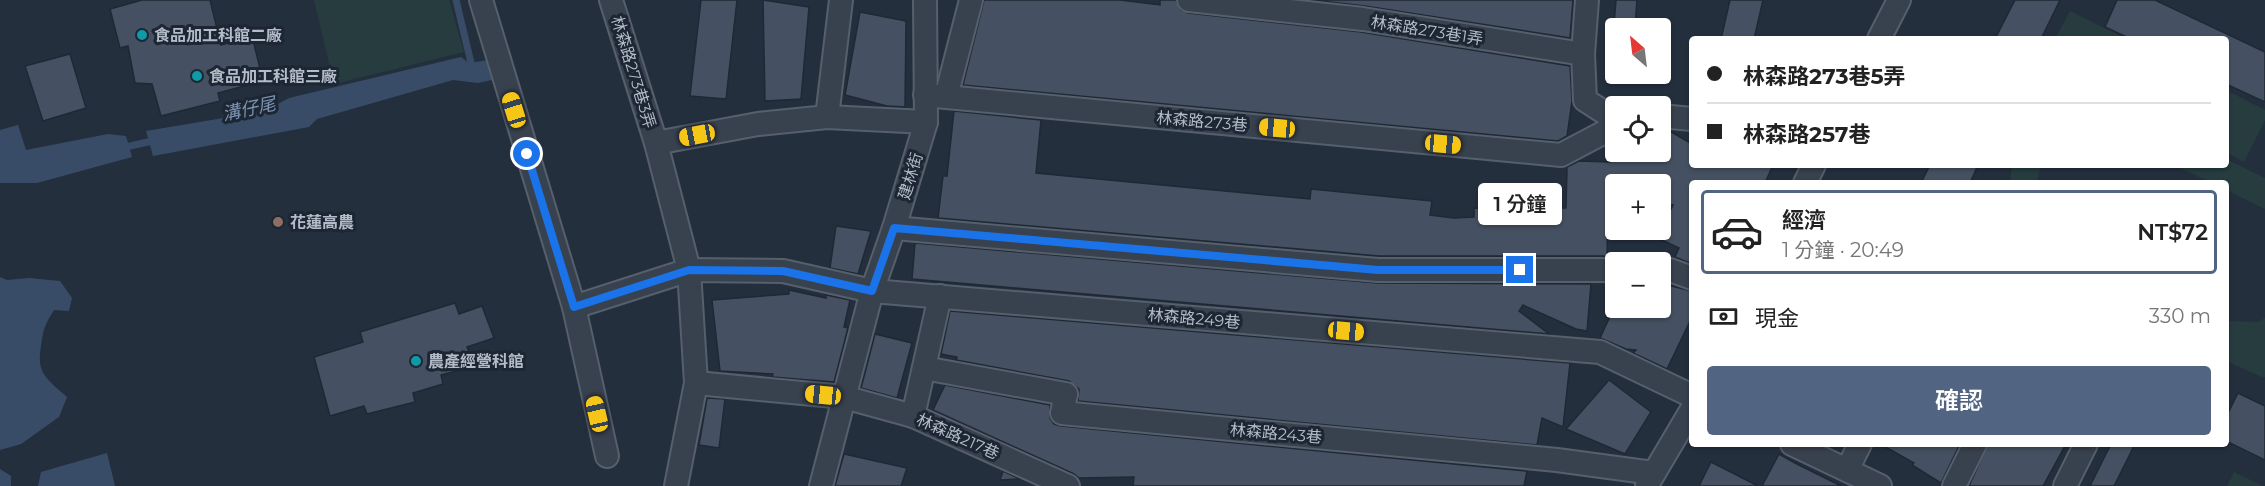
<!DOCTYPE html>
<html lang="zh-TW">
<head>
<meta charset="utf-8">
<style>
  body { margin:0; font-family:Montserrat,"Noto Sans TC",sans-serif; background:#f6f6f6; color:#222; height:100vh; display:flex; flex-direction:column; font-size:22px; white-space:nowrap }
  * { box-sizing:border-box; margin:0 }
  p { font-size:20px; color:#767676 }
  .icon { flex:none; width:33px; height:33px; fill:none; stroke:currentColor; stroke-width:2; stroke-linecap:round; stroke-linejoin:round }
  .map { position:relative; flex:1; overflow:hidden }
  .details { position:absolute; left:1689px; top:180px; width:540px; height:267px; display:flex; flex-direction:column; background:#fff; border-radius:6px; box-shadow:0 2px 4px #0004 }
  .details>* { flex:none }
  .top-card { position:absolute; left:1689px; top:36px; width:540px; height:132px; border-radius:6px; box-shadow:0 2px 4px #0004; display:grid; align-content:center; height:132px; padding:0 18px; background:#fff }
  .needle { width:39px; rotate:332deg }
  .buttons { position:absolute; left:1605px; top:18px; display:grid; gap:12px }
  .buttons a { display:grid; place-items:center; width:66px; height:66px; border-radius:6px; background:#fff; box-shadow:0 2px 4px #0004; font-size:30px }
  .end { position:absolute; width:27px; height:27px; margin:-14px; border:8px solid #1a73e8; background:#fff; box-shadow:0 0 0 3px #fff }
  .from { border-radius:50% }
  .bubble { position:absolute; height:42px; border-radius:6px; background:#fff; box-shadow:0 2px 4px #0004; font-size:20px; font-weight:600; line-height:42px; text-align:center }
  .car { position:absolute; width:18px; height:36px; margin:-18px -9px; border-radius:8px; box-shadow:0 0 4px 2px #0007; background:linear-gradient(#f5c518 24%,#345 0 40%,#f5c518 0 76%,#345 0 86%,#f5c518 0) }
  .top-card b { display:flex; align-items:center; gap:21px; height:57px; font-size:22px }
  .top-card b+b { border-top:2px solid #e0e0e0 }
  .top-card i { width:15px; height:15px; background:#222 }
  ul { padding:10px 0 0; list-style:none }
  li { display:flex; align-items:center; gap:18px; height:84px; margin:0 12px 9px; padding:0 6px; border:3px solid transparent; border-radius:6px }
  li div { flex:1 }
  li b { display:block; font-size:22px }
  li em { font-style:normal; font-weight:600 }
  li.selected { border-color:#516482 }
  li>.icon { width:54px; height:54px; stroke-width:1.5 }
  .pay { display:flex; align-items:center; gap:15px; height:66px; padding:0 18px; font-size:22px }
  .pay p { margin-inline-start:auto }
  .primary-button { display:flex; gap:12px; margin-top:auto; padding:12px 18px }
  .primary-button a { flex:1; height:69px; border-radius:6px; background:#516482; color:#fff; font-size:24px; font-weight:600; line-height:69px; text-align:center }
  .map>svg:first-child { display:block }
  .green { fill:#263c3f }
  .water { fill:#394c67 }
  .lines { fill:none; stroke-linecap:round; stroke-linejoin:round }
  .stream { stroke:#394c67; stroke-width:7 }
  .building { fill:#455162; stroke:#1f2835; stroke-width:1.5 }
  .minor-casing { stroke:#565f6c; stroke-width:26 }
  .minor { stroke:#38414e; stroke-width:22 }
  .route { stroke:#1a73e8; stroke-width:8 }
  .culture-dot { fill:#0f9aa8; stroke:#1d2633; stroke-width:2 }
  .education-dot { fill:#8d6e63; stroke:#1d2633; stroke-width:2 }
  .labels { text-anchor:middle; stroke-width:6; stroke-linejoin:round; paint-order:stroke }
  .street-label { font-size:16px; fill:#b4bcc9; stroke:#1d2633 }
  .poi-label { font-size:16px; font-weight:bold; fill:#b4bcc9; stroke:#1d2633; text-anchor:start }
  .water-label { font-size:18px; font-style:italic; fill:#7c92b1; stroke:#1d2633 }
</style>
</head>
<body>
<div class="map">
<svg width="2265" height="486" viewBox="0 0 2265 486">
  <rect width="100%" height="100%" fill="#242f3e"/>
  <g class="green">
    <path d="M314,0h135l15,52 -130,32z"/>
    <path d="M2070,11l57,28h-72z"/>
    <path d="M2226,90l39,20v10l-21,42 -18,-10z"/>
    <path d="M2226,159l39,19v31l-39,-19v-7h-14l-38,-18h52z"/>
    <path d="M2012,165h29l-4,18h-27z"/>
    <path d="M2265,318v59h-3l-36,-16v-40l32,1z"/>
    <path d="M2234,472l29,14h-36z"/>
  </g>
  <g class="water">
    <path d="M461,57l8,6 26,-4 6,19 -23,5 -25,-3 -136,39 -8,8 -156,29 -7,-25 119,-20 24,-13z"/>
    <path d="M18,125l8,25 82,-16 18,2 6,21 -95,26h-37v-53z"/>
    <path d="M0,277l7,3 22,-2 31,3 12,17 -3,13 -15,-1c-9,14 -11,20 -13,36 -5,28 6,33 26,51l-8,20 -38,27 -21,6z"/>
    <path d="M107,453l8,33h-77l3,-14z"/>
    <path d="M0,469l11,7v10h-11z"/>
  </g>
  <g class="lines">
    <g class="stream">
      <path d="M456,0l17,71"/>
      <path d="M121,148l36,-8"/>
    </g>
  </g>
  <g class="building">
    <path d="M142,0h68l11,45 31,-9 11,45 -45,12 2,8 -59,15 -9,-32 -17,-1 -7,-37 -8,2 -10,-39z"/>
    <path d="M701,0h36l-11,99 -36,-3z"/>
    <path d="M763,0l46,7 -8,92 -36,2z"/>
    <path d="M984,0h136l40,5v-5h16l5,10 7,3 173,19 209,34 2,35 -5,35 -9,5 -595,-56z"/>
    <path d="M1313,0h260l-3,38 -205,-32z"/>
    <path d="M1616,0h21l-2,27 -21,-2z"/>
    <path d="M1730,0h33l-9,39h-33z"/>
    <path d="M2015,0h45l-19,39h-46z"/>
    <path d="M2117,0h38l110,52v50l-39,-18v-45h-95l-26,-12z"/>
    <path d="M860,12l46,9 -1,86 -18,-1 -42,-11z"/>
    <path d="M70,54l16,54 -43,13 -18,-55z"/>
    <path d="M954,111l87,9 -5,53 274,26 1,-10 121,12 -2,14 24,3 20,-1v-9l46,1v5l35,1v-7h11l1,-41 12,-6 31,1 1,-3h9l-2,-7h42v-22h8l24,14v21h81l-8,18h-73v81l-17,-7 4,-9 -22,-10 16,-33h-13v-21h-44v25l-8,1 -1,46h-228l-441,-38 5,-42h4z"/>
    <path d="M1930,165h48l-8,18h-49z"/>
    <path d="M836,226l35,5 -13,43 -28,-6z"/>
    <path d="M915,243l462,40 214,1 -4,47 -11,-2 -53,-24 -4,6 30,23 -637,-55z"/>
    <path d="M1663,284l29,7v26l-25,52 -34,-16 3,-3 -10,-1 -26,-11 14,-30h46v-20z"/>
    <path d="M789,290l37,8v-3l24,5 -6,27 4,1 -14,54 -62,-5 1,-3 -53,-3 -8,-71 77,-6z"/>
    <path d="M455,303l4,11 23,-8 12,32 -27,9 7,19 -33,9 2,9 -30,9 2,9 -48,12 -3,-8 -34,10 -16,-59 49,-15 -3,-10z"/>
    <path d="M950,311l620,52 -7,64 -21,-9 -5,27 -459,-44 1,-12 -10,-8 -113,-21 1,-3 -16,-3z"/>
    <path d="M875,334l37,9 -15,55 -36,-10z"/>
    <path d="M1609,380l42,32 -26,42 -59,-25z"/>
    <path d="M945,385l105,20v13l4,6 7,2 466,45 -3,15h-391l1,-9 -55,1 -5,-4 -141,-64z"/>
    <path d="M2238,393l27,13v54l-39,-19v-24z"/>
    <path d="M707,398l18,1 -6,49 -20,-3z"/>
    <path d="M1880,444h80l-19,39 -29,-18 2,-2z"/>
    <path d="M1988,444h78l-23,42h-74z"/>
    <path d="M2111,444h24l-21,42h-24z"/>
    <path d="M844,454l63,14 -6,18h-66z"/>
    <path d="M1779,454l16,9 46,23h-79z"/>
    <path d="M1711,462l47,24h-59z"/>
    <path d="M1003,471l17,8 -20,1z"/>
  </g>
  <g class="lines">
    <defs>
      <g id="minor">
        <path d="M481,0l93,307 115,-37 94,1 89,20 728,61 92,44"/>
        <path d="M611,0l45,143 33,127 7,113 -20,103"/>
        <path d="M1189,0l174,19 220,35 2,46 31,20"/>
        <path d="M1879,39l20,-39"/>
        <path d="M1583,54l4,-54"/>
        <path d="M925,95l636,60 55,-29"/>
        <path d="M946,97l25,-97"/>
        <path d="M1660,116l32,3"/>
        <path d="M827,117l14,-117"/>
        <path d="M656,143l102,-19 69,-7 99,5"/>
        <path d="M1805,183l9,-18"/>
        <path d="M894,228l484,42h238"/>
        <path d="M1660,270h10l22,8"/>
        <path d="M574,307l33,149"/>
        <path d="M924,368l142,26 -4,19 495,47 96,13"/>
        <path d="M696,383l148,14 69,19 155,70"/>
        <path d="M913,416l27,-120"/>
        <path d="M1792,444l88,42"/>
        <path d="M1847,470l13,-26"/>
        <path d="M1647,485l45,-76"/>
        <path d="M821,486l51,-195 22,-63 32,-106 -1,-122"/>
        <path d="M1954,486l21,-42"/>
        <path d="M2065,486l21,-42"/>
      </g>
    </defs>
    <use href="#minor" class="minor-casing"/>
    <use href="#minor" class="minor"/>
  </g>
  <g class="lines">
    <path class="route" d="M527,154l47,153 115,-37 94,1 89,20 22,-63 484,42h142"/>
  </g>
  <g class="culture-dot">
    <circle cx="142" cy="35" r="6"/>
    <circle cx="197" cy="76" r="6"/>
    <circle cx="416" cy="361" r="6"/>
  </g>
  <circle class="education-dot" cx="278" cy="222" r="6"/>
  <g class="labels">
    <g class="street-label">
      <text transform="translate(1427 30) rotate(9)" y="6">林森路273巷1弄</text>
      <text transform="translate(634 72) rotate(73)" y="6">林森路273巷3弄</text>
      <text transform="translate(1202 121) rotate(5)" y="6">林森路273巷</text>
      <text transform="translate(910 176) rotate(-73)" y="6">建林街</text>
      <text transform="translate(1194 318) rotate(5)" y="6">林森路249巷</text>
      <text transform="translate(1276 433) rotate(5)" y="6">林森路243巷</text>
      <text transform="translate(958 436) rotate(24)" y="6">林森路217巷</text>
    </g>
    <g class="poi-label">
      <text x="154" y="41">食品加工科館二廠</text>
      <text x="209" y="82">食品加工科館三廠</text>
      <text x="290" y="228">花蓮高農</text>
      <text x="428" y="367">農產經營科館</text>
    </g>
    <g class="water-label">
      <text transform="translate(249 109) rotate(-12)" y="6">溝仔尾</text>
    </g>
  </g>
</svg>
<div class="buttons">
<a><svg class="needle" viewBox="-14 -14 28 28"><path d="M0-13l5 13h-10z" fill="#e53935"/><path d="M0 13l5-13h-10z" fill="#767676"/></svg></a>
<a><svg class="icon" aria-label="locate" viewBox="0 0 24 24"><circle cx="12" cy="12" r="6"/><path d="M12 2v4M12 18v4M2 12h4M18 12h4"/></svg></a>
<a>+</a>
<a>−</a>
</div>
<i class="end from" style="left:527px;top:154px"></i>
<i class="end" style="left:1520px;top:270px"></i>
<div class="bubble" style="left:1478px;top:183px;width:84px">1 分鐘</div>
<i class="car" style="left:514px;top:110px;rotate:343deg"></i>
<i class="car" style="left:1277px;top:128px;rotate:275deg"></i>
<i class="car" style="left:697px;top:135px;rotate:259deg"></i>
<i class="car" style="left:1443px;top:144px;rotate:95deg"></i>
<i class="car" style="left:1346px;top:331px;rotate:95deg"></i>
<i class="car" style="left:823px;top:395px;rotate:276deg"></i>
<i class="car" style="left:597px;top:414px;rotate:347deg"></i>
<div class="top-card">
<b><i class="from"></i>林森路273巷5弄</b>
<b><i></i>林森路257巷</b>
</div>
<section class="details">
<ul>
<li class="selected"><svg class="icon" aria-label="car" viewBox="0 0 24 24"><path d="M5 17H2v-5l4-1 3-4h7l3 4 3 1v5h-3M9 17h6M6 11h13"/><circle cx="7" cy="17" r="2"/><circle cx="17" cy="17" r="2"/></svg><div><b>經濟</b><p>1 分鐘 · 20:49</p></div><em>NT$72</em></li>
</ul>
<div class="pay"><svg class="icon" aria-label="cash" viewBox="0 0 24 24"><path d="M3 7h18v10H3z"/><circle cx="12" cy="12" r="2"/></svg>現金<p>330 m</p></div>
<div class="primary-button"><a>確認</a></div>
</section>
</div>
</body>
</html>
